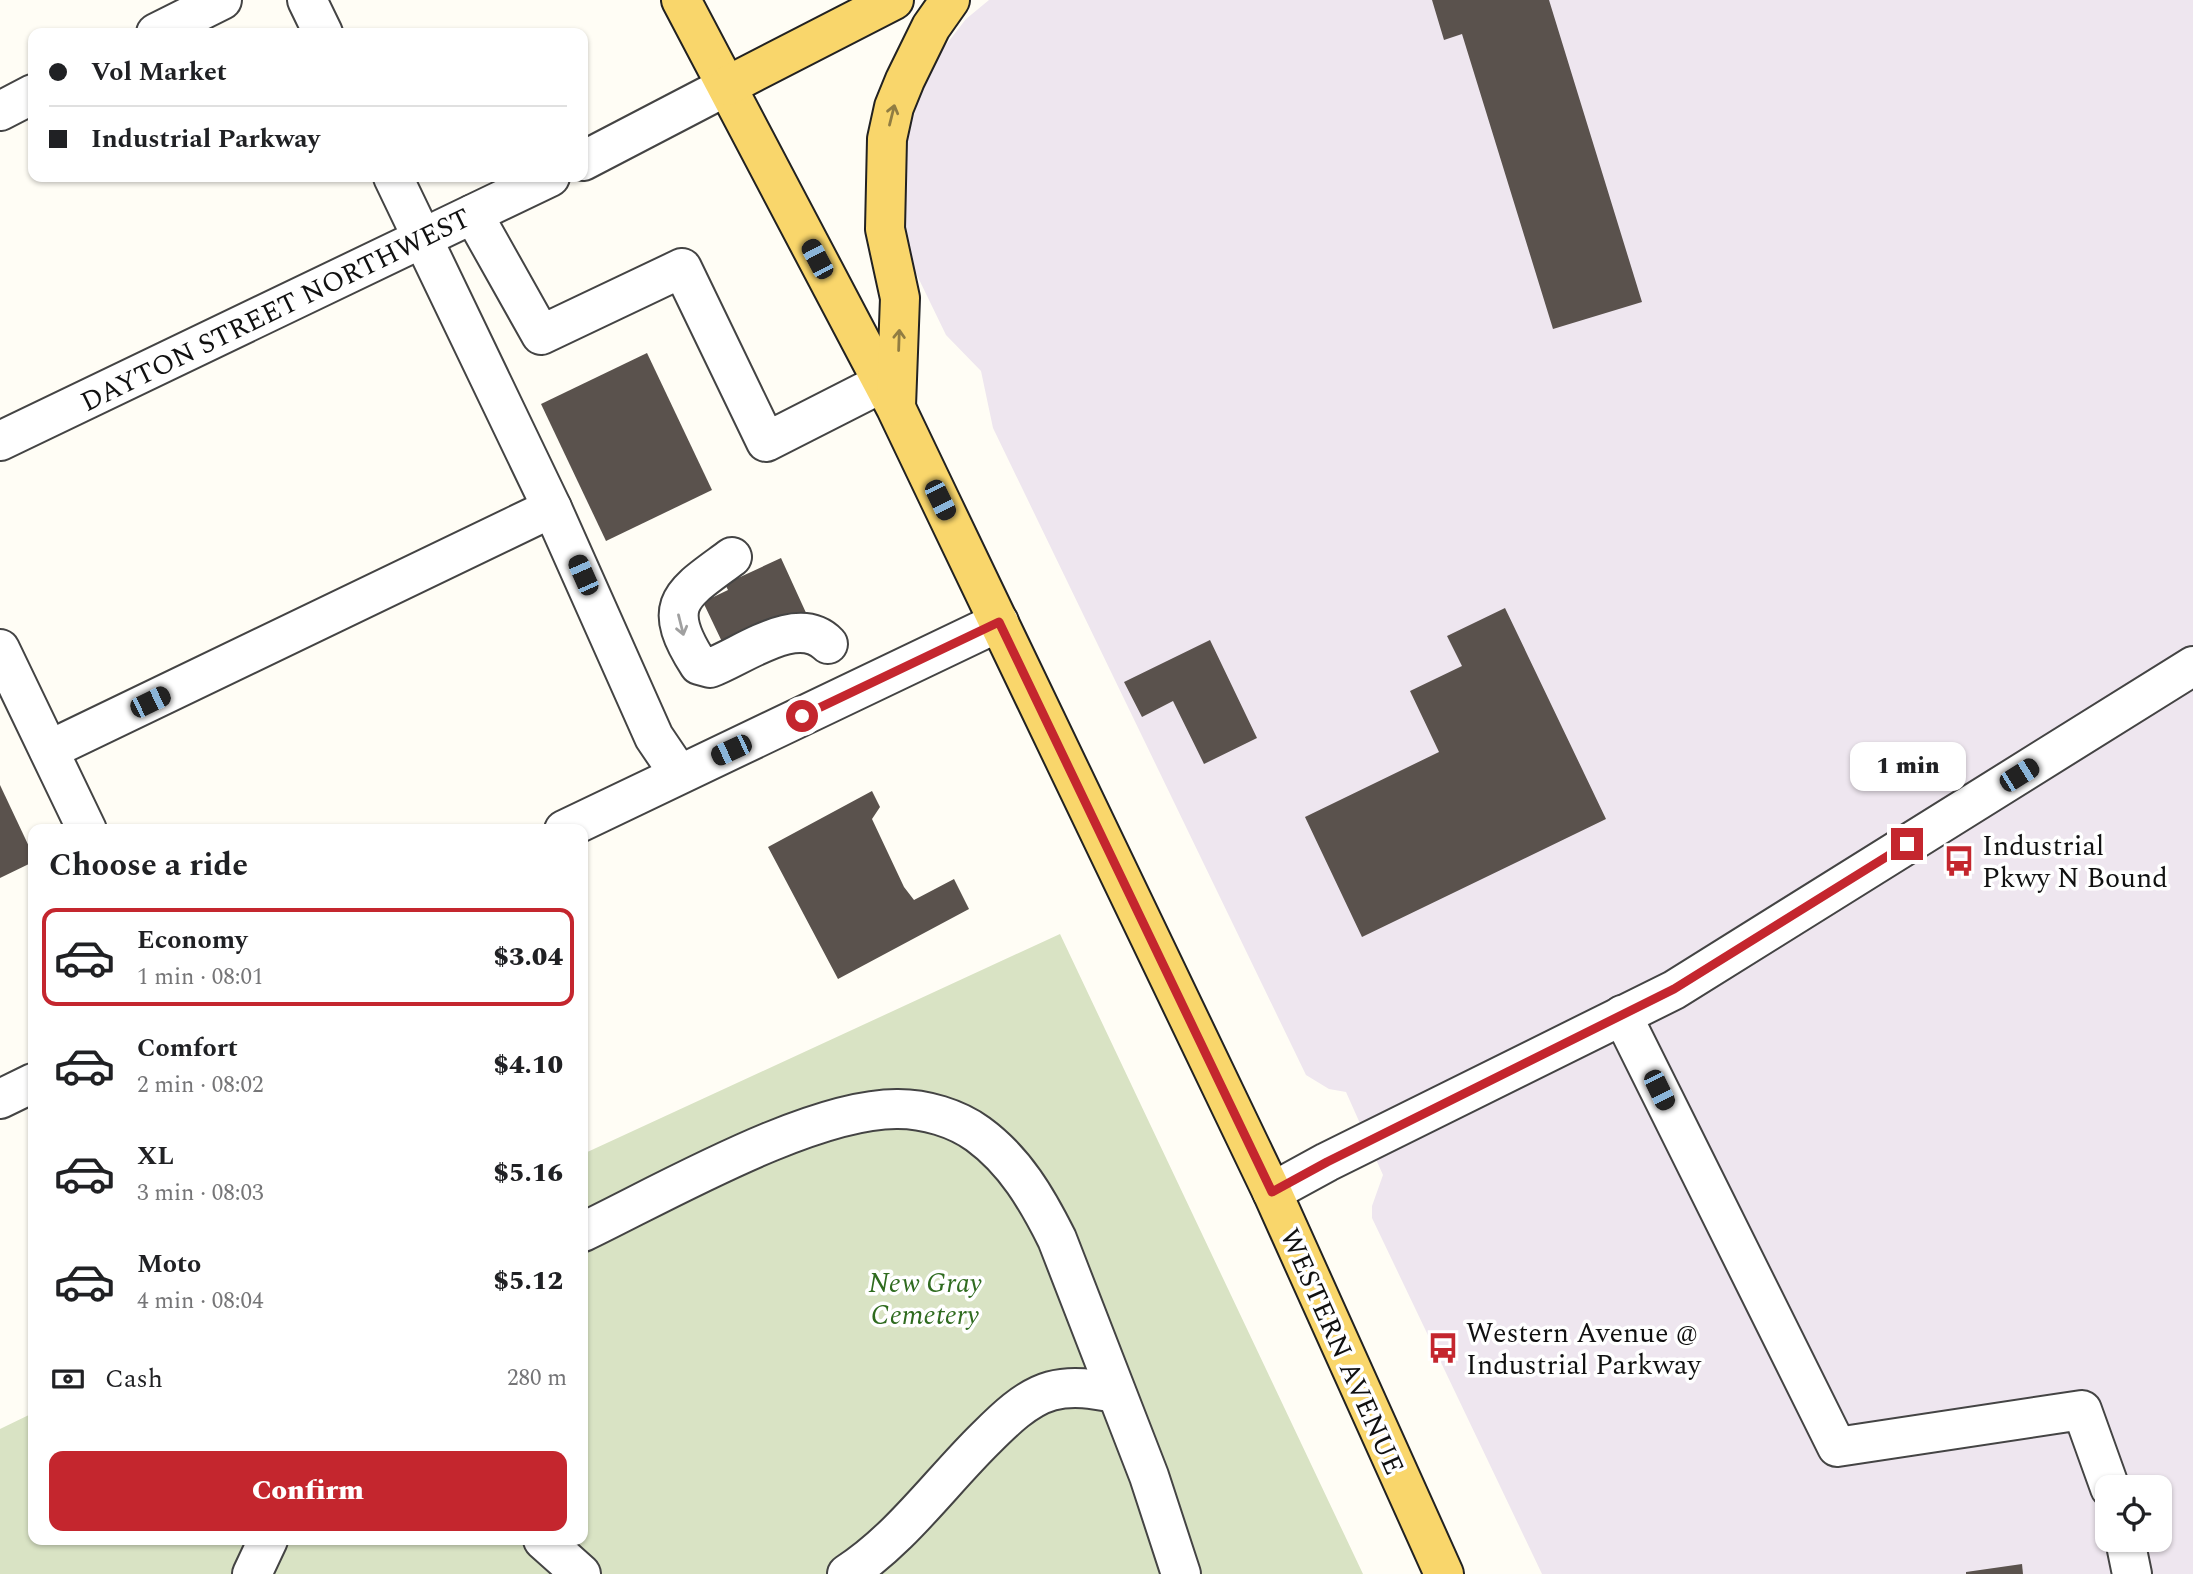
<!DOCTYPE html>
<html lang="en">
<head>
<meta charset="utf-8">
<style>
  body { margin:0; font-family:Spectral,serif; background:#f2f2f2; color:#202124; height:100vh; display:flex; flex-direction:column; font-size:26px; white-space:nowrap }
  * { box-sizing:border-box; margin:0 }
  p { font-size:23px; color:#757577 }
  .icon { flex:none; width:38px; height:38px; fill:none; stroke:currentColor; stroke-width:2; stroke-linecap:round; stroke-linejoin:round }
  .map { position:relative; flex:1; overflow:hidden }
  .details { position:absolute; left:28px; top:824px; width:560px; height:721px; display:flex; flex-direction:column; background:#fff; border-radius:14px; box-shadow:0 2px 5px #0004 }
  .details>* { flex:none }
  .banner { position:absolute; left:28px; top:28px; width:560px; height:154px; border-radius:14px; box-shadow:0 2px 5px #0004; display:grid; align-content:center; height:154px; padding:0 21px; background:#fff }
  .buttons { position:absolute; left:2095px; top:1475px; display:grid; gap:14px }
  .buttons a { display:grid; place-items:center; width:77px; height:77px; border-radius:14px; background:#fff; box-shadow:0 2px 5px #0004; font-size:35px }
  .end { position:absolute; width:32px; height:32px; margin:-16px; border:9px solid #c4262e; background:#fff; box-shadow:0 0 0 4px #fff }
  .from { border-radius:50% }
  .bubble { position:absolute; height:49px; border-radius:14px; background:#fff; box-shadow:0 2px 5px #0004; font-size:23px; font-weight:800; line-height:49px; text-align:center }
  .car { position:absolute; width:21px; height:42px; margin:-21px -10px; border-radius:9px; box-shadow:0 0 5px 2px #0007; background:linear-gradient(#222 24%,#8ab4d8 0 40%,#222 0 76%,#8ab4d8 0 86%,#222 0) }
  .banner b { display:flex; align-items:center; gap:24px; height:66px; font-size:26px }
  .banner b+b { border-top:2px solid #e0e0e0 }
  .banner i { width:18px; height:18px; background:#202124 }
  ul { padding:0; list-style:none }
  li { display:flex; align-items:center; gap:21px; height:98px; margin:0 14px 10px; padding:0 7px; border:4px solid transparent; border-radius:14px }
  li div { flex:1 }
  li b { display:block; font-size:26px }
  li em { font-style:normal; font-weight:800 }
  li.active { border-color:#c4262e }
  li>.icon { width:63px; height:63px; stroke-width:1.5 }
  h2 { padding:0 21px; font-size:32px; line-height:84px }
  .pay { display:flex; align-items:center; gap:18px; height:77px; padding:0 21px; font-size:26px }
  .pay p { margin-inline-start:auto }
  .button { display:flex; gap:14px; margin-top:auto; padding:14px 21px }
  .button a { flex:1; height:80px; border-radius:14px; background:#c4262e; color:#fff; font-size:28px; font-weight:800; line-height:80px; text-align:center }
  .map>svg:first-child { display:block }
  .industrial { fill:#eee6ef; fill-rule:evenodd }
  .cemetery { fill:#d9e3c4 }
  .building { fill:#5a524d }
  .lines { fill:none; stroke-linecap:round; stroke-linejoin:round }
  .minor-casing { stroke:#444; stroke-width:42 }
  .major-casing { stroke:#222; stroke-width:42 }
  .minor { stroke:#fff; stroke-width:38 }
  .major { stroke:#f9d66b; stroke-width:38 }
  .oneway { stroke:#917d42 }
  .oneway2 { stroke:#a0a0a0 }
  .route { stroke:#c4262e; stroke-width:9 }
  .labels { text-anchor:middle; stroke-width:7; stroke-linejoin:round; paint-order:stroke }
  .street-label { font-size:28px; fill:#111; stroke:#fff }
  .poi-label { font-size:28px; fill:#111; stroke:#fff; text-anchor:start }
  .park-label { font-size:28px; font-style:italic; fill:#2f6b1f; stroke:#fff }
</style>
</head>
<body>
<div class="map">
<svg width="2193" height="1574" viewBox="0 0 2193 1574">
  <rect width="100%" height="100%" fill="#fffdf5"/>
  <path class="industrial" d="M989,0h1204v1574h-651l-170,-356v-12l11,-31 -37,-83 -17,-3 -23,-14 -313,-647 -12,-57 -35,-36 -33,-68 -12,-54 5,-70 13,-45 23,-48 24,-31zM2107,1488h53v52h-53z"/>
  <path class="cemetery" d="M1060,934l303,640h-1363v-145l33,-16v127h550v-386z"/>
  <g class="building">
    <path d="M1432,0h117l93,302 -89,27 -91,-295 -18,6z"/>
    <path d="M647,353l65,137 -106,51 -65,-137z"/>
    <path d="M781,558l26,57 -82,33 -22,-46 25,-12 -3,-6z"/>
    <path d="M1505,608l101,211 -244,118 -57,-120 134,-65 -29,-61 52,-25 -15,-30z"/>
    <path d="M1210,640l47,98 -53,26 -31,-63 -31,16 -18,-35z"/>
    <path d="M0,785l33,70v7l-33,16z"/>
    <path d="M872,791l8,16 -8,12 32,68 10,13 40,-21 15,30 -131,70 -70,-132z"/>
    <path d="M2022,1564l1,10h-57v-2z"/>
  </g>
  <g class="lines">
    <defs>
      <g id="minor">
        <path d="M307,0l16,33"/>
        <path d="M156,33l66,-33"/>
        <path d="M0,111l33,-17"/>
        <path d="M583,161l144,-75"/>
        <path d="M393,177l159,331 102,229 25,37"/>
        <path d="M473,214l68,121 141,-67 84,174 116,-59"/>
        <path d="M0,441l550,-264"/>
        <path d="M732,557c-50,37 -73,46 -33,108l11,3c34,-13 88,-55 118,-24"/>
        <path d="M0,649l87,181"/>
        <path d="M49,750l503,-242"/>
        <path d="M564,830l435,-208"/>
        <path d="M1622,1015l215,432 245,-37 28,78"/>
        <path d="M0,1099l33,-16"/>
        <path d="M1272,1192l55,-30 347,-172 519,-324"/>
        <path d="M583,1232c81,-39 228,-124 315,-123 27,0 58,9 80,25 37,27 59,65 79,105l92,237 32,98"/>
        <path d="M543,1540l38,34"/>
        <path d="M2125,1540l7,34"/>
        <path d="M252,1574l16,-34"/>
        <path d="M847,1574c54,-35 94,-92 139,-136 18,-18 40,-40 65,-47 22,-6 43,-2 64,2"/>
      </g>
      <g id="major">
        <path d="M681,0l215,408 44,92 332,692 172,382"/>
        <path d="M727,86l167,-86"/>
        <path d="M896,406l4,-108 -15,-69 2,-90 7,-32 11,-27 26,-53 19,-27"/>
      </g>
    </defs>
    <use href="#minor" class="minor-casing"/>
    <use href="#major" class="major-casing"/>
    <use href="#minor" class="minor"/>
    <use href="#major" class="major"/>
  </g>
  <defs><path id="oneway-shaft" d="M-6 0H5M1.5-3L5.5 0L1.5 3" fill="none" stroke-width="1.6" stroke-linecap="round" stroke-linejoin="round" transform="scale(1.75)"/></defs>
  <g class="oneway">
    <use href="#oneway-shaft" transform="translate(892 115) rotate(-76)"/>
    <use href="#oneway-shaft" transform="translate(899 340) rotate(-88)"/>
  </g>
  <use class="oneway2" href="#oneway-shaft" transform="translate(681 625) rotate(76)"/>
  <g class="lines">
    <path class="route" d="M802,716l197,-94 273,570 55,-30 347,-173 233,-145"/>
  </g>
  <defs>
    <symbol id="bus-bare" viewBox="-9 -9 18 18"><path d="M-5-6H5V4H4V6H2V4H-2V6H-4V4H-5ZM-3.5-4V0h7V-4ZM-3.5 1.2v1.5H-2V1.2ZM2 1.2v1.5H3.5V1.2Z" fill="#c4262e" stroke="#fff" stroke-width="2.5" paint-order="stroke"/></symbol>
  </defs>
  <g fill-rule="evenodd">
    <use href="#bus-bare" x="1937" y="839" width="44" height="44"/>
    <use href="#bus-bare" x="1421" y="1326" width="44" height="44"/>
  </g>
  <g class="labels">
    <g class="street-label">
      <text transform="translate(275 309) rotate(-26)" y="10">DAYTON STREET NORTHWEST</text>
      <text transform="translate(1343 1351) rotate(66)" y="10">WESTERN AVENUE</text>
    </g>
    <g class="poi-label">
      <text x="1982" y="855">Industrial<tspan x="1982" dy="32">Pkwy N Bound</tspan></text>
      <text x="1466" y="1342">Western Avenue @<tspan x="1466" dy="32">Industrial Parkway</tspan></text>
    </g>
    <g class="park-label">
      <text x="925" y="1292">New Gray<tspan x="925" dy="32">Cemetery</tspan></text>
    </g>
  </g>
</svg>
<div class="buttons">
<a><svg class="icon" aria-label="locate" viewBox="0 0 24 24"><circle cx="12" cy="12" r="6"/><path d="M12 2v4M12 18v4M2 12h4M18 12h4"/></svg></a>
</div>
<i class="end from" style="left:802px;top:716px"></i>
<i class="end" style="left:1907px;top:844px"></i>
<div class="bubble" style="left:1850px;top:742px;width:116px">1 min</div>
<i class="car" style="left:817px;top:259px;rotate:332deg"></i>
<i class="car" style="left:940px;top:500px;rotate:154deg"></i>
<i class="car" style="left:583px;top:575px;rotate:336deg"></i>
<i class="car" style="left:150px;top:702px;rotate:64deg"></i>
<i class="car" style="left:731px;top:750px;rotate:245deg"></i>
<i class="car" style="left:2019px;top:775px;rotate:58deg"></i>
<i class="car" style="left:1659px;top:1090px;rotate:154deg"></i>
<div class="banner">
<b><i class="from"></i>Vol Market</b>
<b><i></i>Industrial Parkway</b>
</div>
<section class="details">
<h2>Choose a ride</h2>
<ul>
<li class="active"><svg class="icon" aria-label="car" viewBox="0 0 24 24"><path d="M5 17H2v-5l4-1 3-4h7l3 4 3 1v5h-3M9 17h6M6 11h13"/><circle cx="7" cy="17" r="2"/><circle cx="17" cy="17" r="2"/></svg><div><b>Economy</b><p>1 min · 08:01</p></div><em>$3.04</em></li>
<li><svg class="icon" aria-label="car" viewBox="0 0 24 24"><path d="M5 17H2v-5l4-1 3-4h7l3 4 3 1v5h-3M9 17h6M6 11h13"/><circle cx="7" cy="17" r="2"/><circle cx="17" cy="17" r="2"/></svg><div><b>Comfort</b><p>2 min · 08:02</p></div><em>$4.10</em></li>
<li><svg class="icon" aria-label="car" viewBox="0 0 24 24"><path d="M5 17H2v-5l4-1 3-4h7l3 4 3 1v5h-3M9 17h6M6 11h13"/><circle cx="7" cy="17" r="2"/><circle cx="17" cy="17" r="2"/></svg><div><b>XL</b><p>3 min · 08:03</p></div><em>$5.16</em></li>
<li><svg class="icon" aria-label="car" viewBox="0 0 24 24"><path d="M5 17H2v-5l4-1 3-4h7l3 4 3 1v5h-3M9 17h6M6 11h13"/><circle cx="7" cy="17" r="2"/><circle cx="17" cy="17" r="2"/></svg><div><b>Moto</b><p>4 min · 08:04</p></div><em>$5.12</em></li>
</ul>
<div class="pay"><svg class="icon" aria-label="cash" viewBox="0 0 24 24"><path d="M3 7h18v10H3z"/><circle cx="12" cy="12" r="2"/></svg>Cash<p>280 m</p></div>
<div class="button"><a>Confirm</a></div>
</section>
</div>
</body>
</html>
